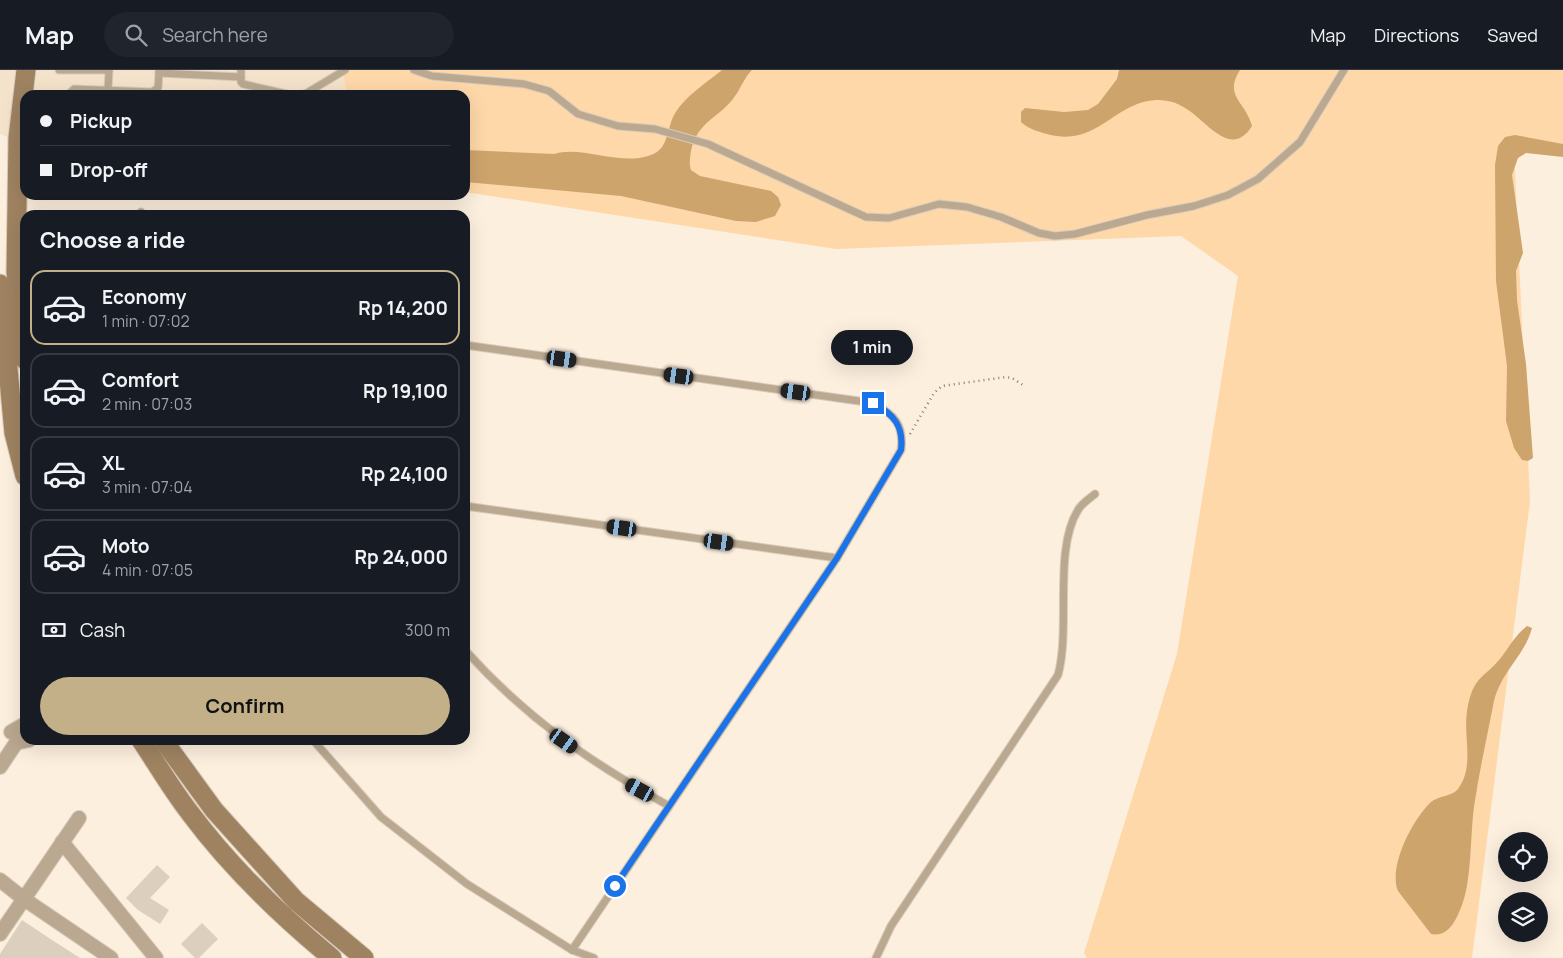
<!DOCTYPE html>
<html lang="en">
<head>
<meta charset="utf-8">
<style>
  body { margin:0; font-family:Manrope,sans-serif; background:#20242c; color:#f1f3f6; height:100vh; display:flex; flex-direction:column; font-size:19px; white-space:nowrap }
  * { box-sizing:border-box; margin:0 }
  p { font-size:16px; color:#9ea1a6 }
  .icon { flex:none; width:28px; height:28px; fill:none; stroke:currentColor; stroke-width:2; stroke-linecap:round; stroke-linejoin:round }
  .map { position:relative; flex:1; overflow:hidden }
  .details { position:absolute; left:20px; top:140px; width:450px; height:535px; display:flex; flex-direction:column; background:#171b24; border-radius:15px; box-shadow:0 5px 20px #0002 }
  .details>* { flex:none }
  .top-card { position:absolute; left:20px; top:20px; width:450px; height:110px; border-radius:15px; box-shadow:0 5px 20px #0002; display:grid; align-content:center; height:110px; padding:0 20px; background:#171b24 }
  .buttons { position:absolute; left:1498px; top:762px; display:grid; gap:10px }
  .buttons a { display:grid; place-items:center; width:50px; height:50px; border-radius:50%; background:#171b24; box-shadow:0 5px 20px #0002; font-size:25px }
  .end { position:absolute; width:22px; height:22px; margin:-11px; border:6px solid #1a73e8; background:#fff; box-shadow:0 0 0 2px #fff }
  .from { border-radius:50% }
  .bubble { position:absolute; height:35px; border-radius:18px; background:#171b24; box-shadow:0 5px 20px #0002; font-size:16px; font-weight:700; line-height:35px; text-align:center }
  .car { position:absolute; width:15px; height:30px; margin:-15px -8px; border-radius:6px; box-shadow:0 0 4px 1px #0007; background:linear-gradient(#222 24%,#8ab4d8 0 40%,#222 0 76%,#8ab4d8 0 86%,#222 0) }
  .top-card b { display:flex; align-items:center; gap:18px; height:48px; font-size:19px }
  .top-card b+b { border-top:1px solid #363941 }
  .top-card i { width:12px; height:12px; background:#f1f3f6 }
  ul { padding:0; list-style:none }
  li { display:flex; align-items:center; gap:15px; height:75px; margin:0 10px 8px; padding:0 10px; border:2px solid #363941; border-radius:15px }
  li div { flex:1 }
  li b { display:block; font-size:19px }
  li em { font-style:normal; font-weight:700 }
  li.on { border-color:#c3af88 }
  li>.icon { width:45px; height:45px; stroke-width:1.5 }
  h2 { padding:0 20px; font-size:22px; line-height:60px }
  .pay { display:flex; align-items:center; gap:12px; height:55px; padding:0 20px; font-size:19px }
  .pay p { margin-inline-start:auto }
  .button { display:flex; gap:10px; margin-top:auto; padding:10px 20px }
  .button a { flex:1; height:58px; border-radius:30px; background:#c3af88; color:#111; font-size:20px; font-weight:700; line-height:58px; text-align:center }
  header { display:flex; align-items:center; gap:30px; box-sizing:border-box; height:70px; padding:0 25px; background:#171b24; border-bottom:1px solid #363941 }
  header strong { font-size:24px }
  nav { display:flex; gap:28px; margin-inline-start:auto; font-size:18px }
  .search { width:350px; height:45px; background:#20242c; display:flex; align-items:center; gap:12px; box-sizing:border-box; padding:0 18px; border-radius:28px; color:#9ea1a6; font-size:19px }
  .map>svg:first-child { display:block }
  .built { fill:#f5e2ca }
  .green { fill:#fed8a9 }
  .water { fill:#cea46d }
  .building { fill:#dccfbe }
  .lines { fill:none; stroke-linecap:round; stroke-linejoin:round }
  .lane-casing { stroke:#d8cbbc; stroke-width:9 }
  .street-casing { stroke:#d8cbbc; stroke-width:16 }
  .secondary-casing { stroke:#d8cbbc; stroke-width:21 }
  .path { stroke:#857c70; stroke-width:2.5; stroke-dasharray:1 4; stroke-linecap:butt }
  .lane { stroke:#baa890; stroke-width:7 }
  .street { stroke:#baa890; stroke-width:14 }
  .secondary { stroke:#9f8361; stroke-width:19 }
  .route { stroke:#1a73e8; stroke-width:6 }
</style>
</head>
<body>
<header>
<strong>Map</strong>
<div class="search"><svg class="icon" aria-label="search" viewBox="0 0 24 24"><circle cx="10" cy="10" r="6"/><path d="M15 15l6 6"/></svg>Search here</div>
<nav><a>Map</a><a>Directions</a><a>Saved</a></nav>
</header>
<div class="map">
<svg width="1563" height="888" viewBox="0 0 1563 888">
  <rect width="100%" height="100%" fill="#fdefde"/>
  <path class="built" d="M0,0h342l5,25h-322v49l-25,-10z"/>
  <path class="green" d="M342,0h1221v86l-49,-7 16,352 -58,457h-385l-3,-5 93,-299 61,-378 -57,-40 -345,13 -371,-57v-97h-118z"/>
  <g class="water">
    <path d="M722,0h30c-8,8 -11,18 -17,26 -15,22 -38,25 -44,55 -1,7 -2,12 0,19l9,6 71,15 7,6 3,8 -6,11 -19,6 -20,-1 -115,-25 -156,-14v-32l89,4c29,-10 73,16 103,-2 11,-7 11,-26 17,-37 10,-18 32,-32 48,-45z"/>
    <path d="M1119,0h121c-17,26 6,32 12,56 -21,34 -46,-6 -67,-18 -9,-6 -18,-8 -29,-8 -42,2 -59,48 -109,34 -11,-3 -18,-5 -26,-12v-10l4,-4 39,4 24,-2 10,-6 19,-25z"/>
    <path d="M1515,65l48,9v13l-37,-4 -8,5 -6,17 11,78 -7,18 1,29 9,64 7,94 -5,3 -6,-1 -8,-12 -8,-27 1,-55 -11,-85 -1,-116 3,-19 7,-9z"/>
    <path d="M1527,556l5,2c-7,27 -31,44 -38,73 -7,36 -15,71 -20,106 -4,29 -2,78 -14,103 -6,14 -13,27 -29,24l-33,-43c-10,-24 14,-71 33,-89 7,-6 22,-6 27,-13 17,-23 5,-52 9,-78 6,-37 18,-32 36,-56 8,-11 13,-20 24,-29z"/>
  </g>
  <g class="building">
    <path d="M157,795l13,12 -20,21 19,12 -9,14 -22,-14 -12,-12z"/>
    <path d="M22,850l30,20 28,18h-80v-4z"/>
    <path d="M202,853l16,16 -19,19h-4l-14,-14z"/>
  </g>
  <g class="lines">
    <defs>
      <g id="lane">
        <path d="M59,0h50"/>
        <path d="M159,0v3l82,4"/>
        <path d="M241,0v12l2,2 48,11"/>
        <path d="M414,0l18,6 92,8 25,7 29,23 40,12 37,3 53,15 158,73 23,1 50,-14 28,3 34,10 38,16 16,3 20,-2 72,-19 47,-9 34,-11 30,-16 42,-37 44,-72"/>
        <path d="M108,20l1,-19"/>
        <path d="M68,25l6,-6 78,3 6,-4 1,-15"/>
        <path d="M293,25l12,-1 40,-24"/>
        <path d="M141,145v-3"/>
        <path d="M465,275l408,58c22,12 31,22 28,47l-64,108 -265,392"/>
        <path d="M465,436l372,52"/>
        <path d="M465,580c61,68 125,112 204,156"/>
        <path d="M313,670l68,77 86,67 105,66 22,8"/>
        <path d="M876,888l15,-32 167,-251c13,-47 -5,-125 20,-165 4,-7 11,-11 17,-16"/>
      </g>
      <g id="street">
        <path d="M11,662l14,-8"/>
        <path d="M16,673l13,-3"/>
        <path d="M0,697l16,-24"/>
        <path d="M62,772l94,116"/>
        <path d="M0,810l24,19 87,59"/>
        <path d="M0,864l79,-116"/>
      </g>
      <g id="secondary">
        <path d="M0,214l14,149 11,43"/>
        <path d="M25,290l-9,-88 2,-134 8,-68"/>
        <path d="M141,670c16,24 31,50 49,73 41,55 90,102 142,145"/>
        <path d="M163,670l51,70 82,91 68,57"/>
      </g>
    </defs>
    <use href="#lane" class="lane-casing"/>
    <use href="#street" class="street-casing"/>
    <use href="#secondary" class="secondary-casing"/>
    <path class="path" d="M910,364l24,-41 8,-7 64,-9 6,1 11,7"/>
    <use href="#lane" class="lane"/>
    <use href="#street" class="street"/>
    <use href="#secondary" class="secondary"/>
  </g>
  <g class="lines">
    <path class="route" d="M615,816l222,-328 64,-108c3,-23 -7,-36 -28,-47"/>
  </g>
</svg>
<div class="buttons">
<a><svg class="icon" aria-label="locate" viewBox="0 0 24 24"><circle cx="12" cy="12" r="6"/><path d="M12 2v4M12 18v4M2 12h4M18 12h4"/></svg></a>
<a><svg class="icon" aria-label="layers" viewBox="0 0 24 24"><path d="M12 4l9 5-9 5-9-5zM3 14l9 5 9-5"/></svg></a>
</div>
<i class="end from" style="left:615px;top:816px"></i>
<i class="end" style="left:873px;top:333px"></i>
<div class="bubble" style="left:831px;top:260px;width:82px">1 min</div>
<i class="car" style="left:562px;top:289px;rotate:98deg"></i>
<i class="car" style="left:679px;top:306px;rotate:278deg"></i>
<i class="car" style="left:796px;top:322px;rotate:278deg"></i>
<i class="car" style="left:622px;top:458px;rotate:278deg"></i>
<i class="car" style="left:719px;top:472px;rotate:98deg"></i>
<i class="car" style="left:564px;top:671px;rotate:125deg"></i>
<i class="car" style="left:640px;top:720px;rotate:299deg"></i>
<div class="top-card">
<b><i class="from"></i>Pickup</b>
<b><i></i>Drop-off</b>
</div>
<section class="details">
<h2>Choose a ride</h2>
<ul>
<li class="on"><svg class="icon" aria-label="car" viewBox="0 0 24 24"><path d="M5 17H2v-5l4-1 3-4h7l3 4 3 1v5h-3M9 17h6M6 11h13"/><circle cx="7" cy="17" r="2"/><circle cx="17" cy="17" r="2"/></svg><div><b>Economy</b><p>1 min · 07:02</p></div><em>Rp 14,200</em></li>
<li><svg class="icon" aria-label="car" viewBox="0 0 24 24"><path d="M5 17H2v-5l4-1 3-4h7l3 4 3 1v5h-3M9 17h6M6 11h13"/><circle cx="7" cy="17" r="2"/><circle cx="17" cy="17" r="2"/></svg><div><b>Comfort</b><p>2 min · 07:03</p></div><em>Rp 19,100</em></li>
<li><svg class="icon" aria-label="car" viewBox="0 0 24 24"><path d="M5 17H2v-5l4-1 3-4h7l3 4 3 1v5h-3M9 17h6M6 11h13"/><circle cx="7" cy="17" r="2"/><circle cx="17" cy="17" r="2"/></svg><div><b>XL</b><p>3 min · 07:04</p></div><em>Rp 24,100</em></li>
<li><svg class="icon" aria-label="car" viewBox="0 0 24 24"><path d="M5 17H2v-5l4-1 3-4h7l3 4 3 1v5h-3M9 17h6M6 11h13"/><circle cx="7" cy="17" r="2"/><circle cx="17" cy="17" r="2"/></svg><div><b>Moto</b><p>4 min · 07:05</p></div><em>Rp 24,000</em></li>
</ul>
<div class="pay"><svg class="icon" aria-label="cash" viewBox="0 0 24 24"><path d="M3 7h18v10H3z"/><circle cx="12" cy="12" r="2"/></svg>Cash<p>300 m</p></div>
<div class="button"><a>Confirm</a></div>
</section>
</div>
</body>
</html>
